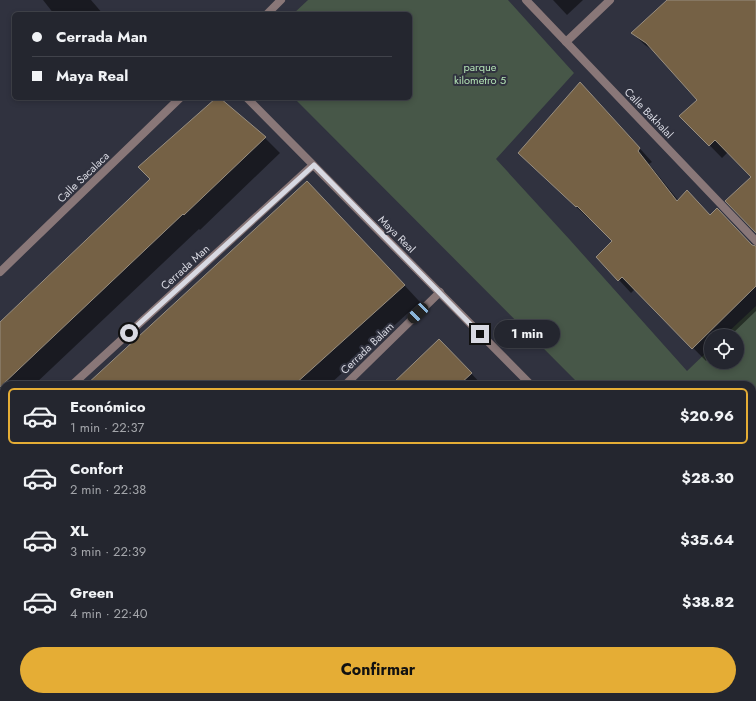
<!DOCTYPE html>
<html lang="es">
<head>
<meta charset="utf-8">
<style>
  body { margin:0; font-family:Jost,sans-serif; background:#2c2e37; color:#f1f3f6; height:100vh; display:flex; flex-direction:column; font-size:15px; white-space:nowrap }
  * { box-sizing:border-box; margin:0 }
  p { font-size:13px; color:#a3a5aa }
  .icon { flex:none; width:22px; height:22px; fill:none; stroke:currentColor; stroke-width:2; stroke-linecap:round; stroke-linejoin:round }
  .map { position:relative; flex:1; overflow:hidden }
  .panel { position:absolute; left:0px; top:381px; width:756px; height:320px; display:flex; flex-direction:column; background:#24262f; border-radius:12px 12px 0 0; box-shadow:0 2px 6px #0003,0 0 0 1px #41434b }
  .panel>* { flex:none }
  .hud { position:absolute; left:12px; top:12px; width:400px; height:88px; border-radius:6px; box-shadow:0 2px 6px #0003,0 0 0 1px #41434b; display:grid; align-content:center; height:88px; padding:0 20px; background:#24262f }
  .controls { position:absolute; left:704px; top:329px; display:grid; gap:8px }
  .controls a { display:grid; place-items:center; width:40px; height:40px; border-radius:50%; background:#24262f; box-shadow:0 2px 6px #0003,0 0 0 1px #41434b; font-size:20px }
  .end { position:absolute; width:18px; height:18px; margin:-9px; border:5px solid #d8d9e2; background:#111; box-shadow:0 0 0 2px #111 }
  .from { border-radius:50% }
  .bubble { position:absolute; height:28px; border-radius:14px; background:#24262f; box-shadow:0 2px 6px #0003,0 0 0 1px #41434b; font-size:13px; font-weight:700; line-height:28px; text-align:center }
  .car { position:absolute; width:12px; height:24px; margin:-12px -6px; border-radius:5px; box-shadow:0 0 3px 1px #0007; background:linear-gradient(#222 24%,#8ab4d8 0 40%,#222 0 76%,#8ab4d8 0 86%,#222 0) }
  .hud b { display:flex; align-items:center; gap:14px; height:38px; font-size:15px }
  .hud b+b { border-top:1px solid #41434b }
  .hud i { width:10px; height:10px; background:#f1f3f6 }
  ul { padding:7px 0 0; list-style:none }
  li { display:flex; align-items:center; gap:12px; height:56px; margin:0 8px 6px; padding:0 12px; border:2px solid transparent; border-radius:6px }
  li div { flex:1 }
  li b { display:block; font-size:15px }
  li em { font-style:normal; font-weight:700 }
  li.selected { border-color:#e5ad35 }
  li>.icon { width:36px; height:36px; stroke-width:1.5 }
  .cta { display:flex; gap:8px; margin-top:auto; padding:8px 20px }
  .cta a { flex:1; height:46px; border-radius:24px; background:#e5ad35; color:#111; font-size:16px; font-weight:700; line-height:46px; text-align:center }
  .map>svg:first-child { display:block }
  .green { fill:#475748 }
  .shadow { fill:#0007 }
  .building { fill:#756145; stroke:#988e80 }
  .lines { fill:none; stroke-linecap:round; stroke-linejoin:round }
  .street { stroke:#897778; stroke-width:8 }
  .route { stroke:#d8d9e2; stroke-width:5 }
  .labels { text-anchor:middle; stroke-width:4; stroke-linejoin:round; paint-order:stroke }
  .park-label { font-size:11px; fill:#b2e1b4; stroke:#30323f }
  .street-label { font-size:11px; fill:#d8d9e2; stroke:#30323f }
</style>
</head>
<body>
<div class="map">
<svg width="756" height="701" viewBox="0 0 756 701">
  <rect width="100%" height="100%" fill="#30323f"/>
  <path class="green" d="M308,0h200l66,73 -78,86 74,81 117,131 24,-23v14h26v-26h-13l32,-30v247l-4,3v-171h-172l-286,-287h116v-84h-117z"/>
  <g class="shadow">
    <path d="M43,0h48l12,14h-49z"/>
    <path d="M553,0h30l-16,15z"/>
    <path d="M669,0h87v232l-3,-55 -25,-25 -6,6 -41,-42 17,-16 -42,-47 -11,-8 -13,-12z"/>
    <path d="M593,96l59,66 -3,2 29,36 33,16 42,30 3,1v64l-26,25h-19v19l-5,6 -71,-72 -4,4 -12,-13 -5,-39 -23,-23 -2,1 -57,-54z"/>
    <path d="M217,98h2l46,40 15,15 -80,77 -1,-1 -165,156h-30v28l-4,4v-94l152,-143z"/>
    <path d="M323,198l97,104 -91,83h-241z"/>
    <path d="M455,356l27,29h-90z"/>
    <path d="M4,462v44l-4,-4v-36z"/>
    <path d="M4,593v86l-4,4v-87z"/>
    <path d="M752,674l4,4v23h-130l4,-4h122z"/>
    <path d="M69,697h201l-4,4h-201z"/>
    <path d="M355,697h199l-4,4h-199z"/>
  </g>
  <g class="building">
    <path d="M667,0h89v233l-31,-32 26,-24 -36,-37 -6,6 -30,-30 18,-16 -51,-57 -15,-10z"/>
    <path d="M580,82l60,66 -2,3 39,50 10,-11 23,25 7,-7 35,37 4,1v40l-64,63 -70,-72 -4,4 -22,-24 16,-16 -35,-35 -1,1 -58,-54z"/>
    <path d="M216,98h4l46,39 -82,78 -1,-1 -183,173v-65l150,-143 -12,-12z"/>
    <path d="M307,181l98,104 -111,100h-208z"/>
    <path d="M439,339l33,34 -13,12h-68z"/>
  </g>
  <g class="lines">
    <g class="street">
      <path d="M526,0l230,241"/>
      <path d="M267,14l14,-14"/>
      <path d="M566,42l44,-42"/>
      <path d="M247,98l284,287"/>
      <path d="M0,272l180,-174"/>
      <path d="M72,385l241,-220"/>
      <path d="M345,385l95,-93"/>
      <path d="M752,609l4,4"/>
      <path d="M21,701l4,-4"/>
      <path d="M302,701l4,-4"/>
      <path d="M589,701l4,-4"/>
    </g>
  </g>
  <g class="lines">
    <path class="route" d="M129,333l185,-168 166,169"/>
  </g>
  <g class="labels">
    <g class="park-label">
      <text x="480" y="71">parque<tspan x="480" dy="13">kilometro 5</tspan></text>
    </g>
    <g class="street-label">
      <text transform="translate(649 113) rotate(46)" y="4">Calle Bakhalal</text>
      <text transform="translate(83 177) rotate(-44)" y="4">Calle Sacalaca</text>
      <text transform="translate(397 234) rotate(45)" y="4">Maya Real</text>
      <text transform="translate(185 267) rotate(-42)" y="4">Cerrada Man</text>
      <text transform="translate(367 348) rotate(-44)" y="4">Cerrada Balam</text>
    </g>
  </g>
</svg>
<div class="controls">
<a><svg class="icon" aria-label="locate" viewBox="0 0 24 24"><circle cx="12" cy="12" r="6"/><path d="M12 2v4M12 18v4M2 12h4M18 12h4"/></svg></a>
</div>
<i class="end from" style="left:129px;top:333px"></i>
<i class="end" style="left:480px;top:334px"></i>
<div class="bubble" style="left:494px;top:320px;width:66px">1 min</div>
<i class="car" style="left:418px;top:313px;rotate:226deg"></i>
<div class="hud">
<b><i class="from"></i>Cerrada Man</b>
<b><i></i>Maya Real</b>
</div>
<section class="panel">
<ul>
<li class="selected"><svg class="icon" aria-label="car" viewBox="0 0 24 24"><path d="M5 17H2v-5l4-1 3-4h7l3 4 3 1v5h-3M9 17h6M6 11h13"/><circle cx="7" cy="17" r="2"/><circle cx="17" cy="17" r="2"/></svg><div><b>Económico</b><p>1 min · 22:37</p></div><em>$20.96</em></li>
<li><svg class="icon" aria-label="car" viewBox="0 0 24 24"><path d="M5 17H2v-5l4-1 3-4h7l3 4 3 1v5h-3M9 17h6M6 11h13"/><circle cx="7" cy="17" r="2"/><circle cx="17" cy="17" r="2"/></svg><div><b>Confort</b><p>2 min · 22:38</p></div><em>$28.30</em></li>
<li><svg class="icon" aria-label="car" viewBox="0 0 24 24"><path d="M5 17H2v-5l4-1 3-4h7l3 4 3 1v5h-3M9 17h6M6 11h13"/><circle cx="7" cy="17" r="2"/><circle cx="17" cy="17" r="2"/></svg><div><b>XL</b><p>3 min · 22:39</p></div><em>$35.64</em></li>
<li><svg class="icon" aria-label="car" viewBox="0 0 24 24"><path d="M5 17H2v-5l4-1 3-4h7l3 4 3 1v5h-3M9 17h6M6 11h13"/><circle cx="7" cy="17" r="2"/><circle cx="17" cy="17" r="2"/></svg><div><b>Green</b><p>4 min · 22:40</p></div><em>$38.82</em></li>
</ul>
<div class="cta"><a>Confirmar</a></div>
</section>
</div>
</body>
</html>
